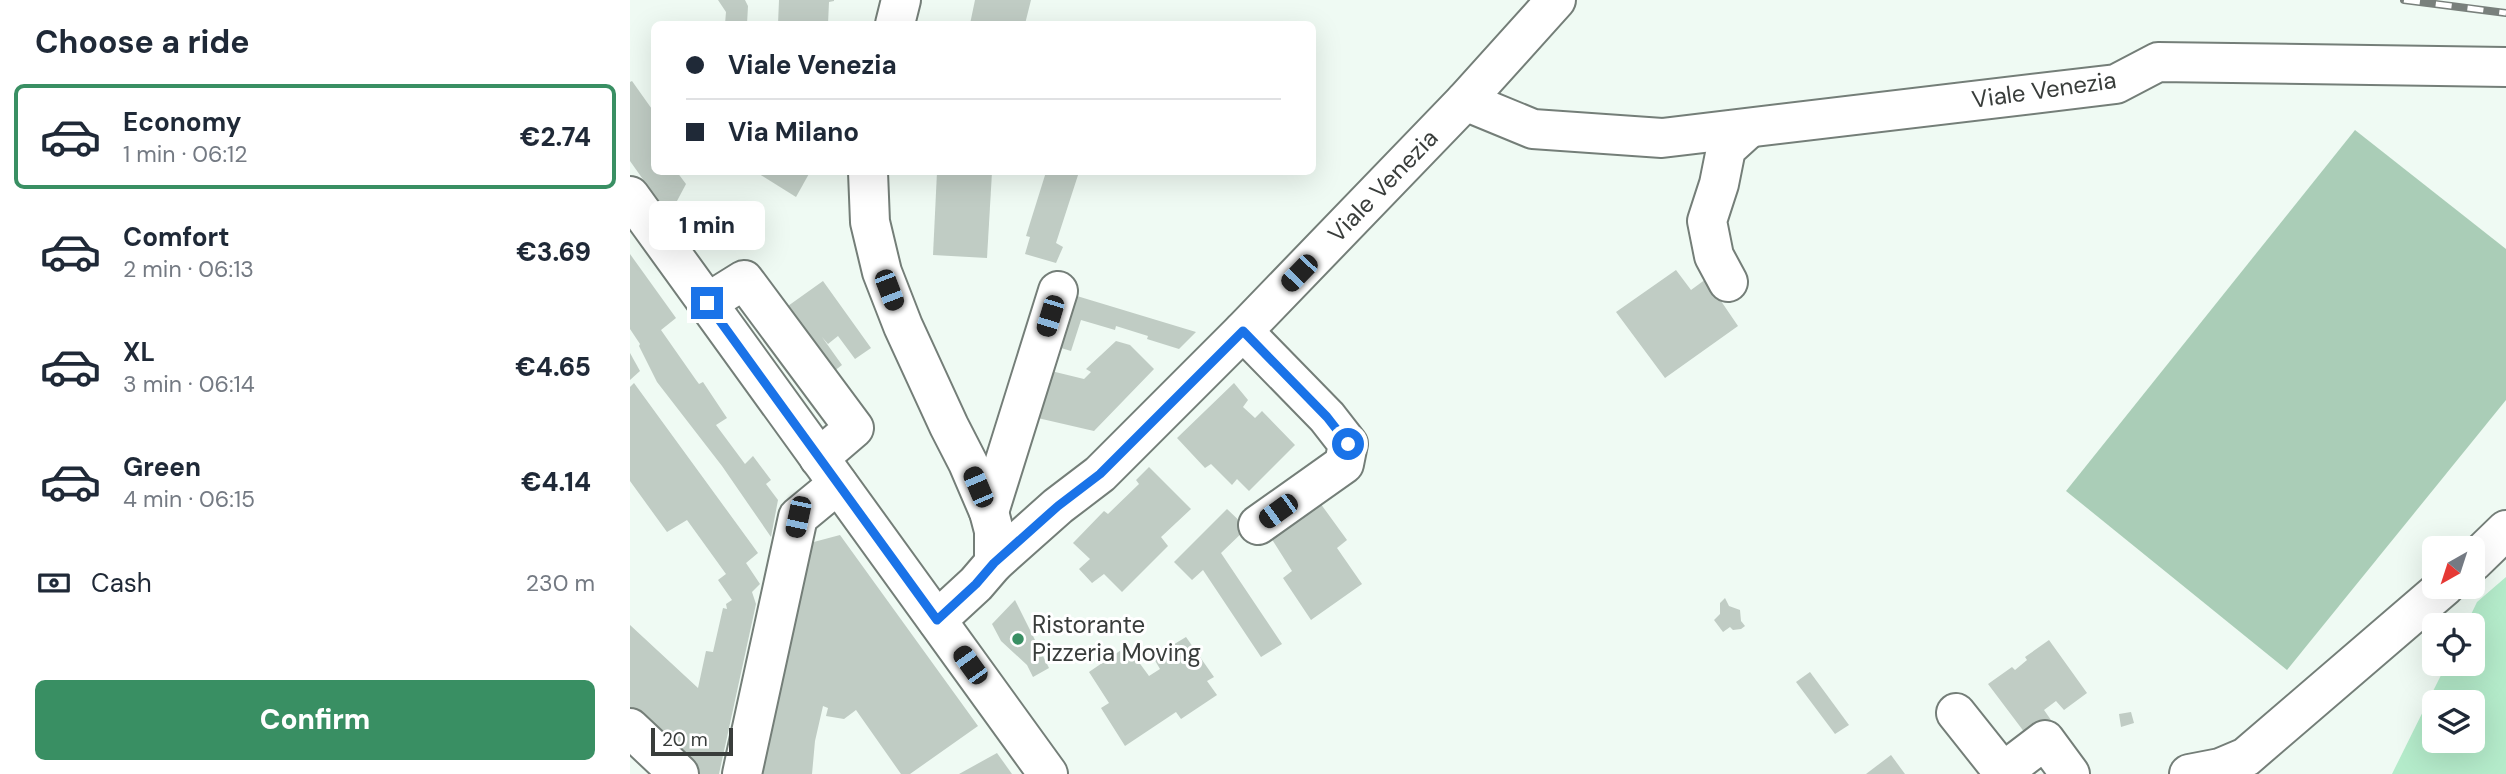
<!DOCTYPE html>
<html lang="en">
<head>
<meta charset="utf-8">
<style>
  body { margin:0; font-family:"DM Sans",sans-serif; background:#f2f2f3; color:#1f2937; height:100vh; display:flex; flex-direction:column; font-size:26px; white-space:nowrap }
  * { box-sizing:border-box; margin:0 }
  p { font-size:23px; color:#747a83 }
  .icon { flex:none; width:38px; height:38px; fill:none; stroke:currentColor; stroke-width:2; stroke-linecap:round; stroke-linejoin:round }
  .map { position:relative; flex:1; overflow:hidden }
  .drawer { display:flex; flex-direction:column; background:#fff; width:630px }
  .drawer>* { flex:none }
  .banner { position:absolute; left:21px; top:21px; width:665px; height:154px; border-radius:10px; box-shadow:0 7px 28px #0002; display:grid; align-content:center; height:154px; padding:0 35px; background:#fff }
  .needle { width:46px; rotate:219deg }
  .fabs { position:absolute; left:1792px; top:536px; display:grid; gap:14px }
  .fabs a { display:grid; place-items:center; width:63px; height:63px; border-radius:10px; background:#fff; box-shadow:0 7px 28px #0002; font-size:35px }
  .scale { position:absolute; left:21px; bottom:18px; width:82px; box-sizing:border-box; padding-left:7px; border:4px solid #393d3b; border-top:0; font-size:19px; line-height:24px; white-space:nowrap; color:#393d3b; -webkit-text-stroke:5px #fff; paint-order:stroke }
  .end { position:absolute; width:32px; height:32px; margin:-16px; border:9px solid #1a73e8; background:#fff; box-shadow:0 0 0 4px #fff }
  .from { border-radius:50% }
  .bubble { position:absolute; height:49px; border-radius:10px; background:#fff; box-shadow:0 7px 28px #0002; font-size:23px; font-weight:800; line-height:49px; text-align:center }
  .car { position:absolute; width:21px; height:42px; margin:-21px -10px; border-radius:9px; box-shadow:0 0 5px 2px #0007; background:linear-gradient(#222 24%,#8ab4d8 0 40%,#222 0 76%,#8ab4d8 0 86%,#222 0) }
  .banner b { display:flex; align-items:center; gap:24px; height:66px; font-size:26px }
  .banner b+b { border-top:2px solid #e0e1e3 }
  .banner i { width:18px; height:18px; background:#1f2937 }
  ul { padding:0; list-style:none }
  li { display:flex; align-items:center; gap:21px; height:105px; margin:0 14px 10px; padding:0 21px; border:4px solid transparent; border-radius:10px }
  li div { flex:1 }
  li b { display:block; font-size:26px }
  li em { font-style:normal; font-weight:800 }
  li.selected { border-color:#398f63 }
  li>.icon { width:63px; height:63px; stroke-width:1.5 }
  h2 { padding:0 35px; font-size:32px; line-height:84px }
  .pay { display:flex; align-items:center; gap:18px; height:77px; padding:0 35px; font-size:26px }
  .pay p { margin-inline-start:auto }
  .cta { display:flex; gap:14px; margin-top:auto; padding:14px 35px }
  .cta a { flex:1; height:80px; border-radius:10px; background:#398f63; color:#fff; font-size:28px; font-weight:800; line-height:80px; text-align:center }
  main { display:flex; flex:1; min-height:0 }
  .map>svg:first-child { display:block }
  .green { fill:#aacdb7 }
  .water { fill:#b4ebca; fill-rule:evenodd }
  .building { fill:#c0ccc4 }
  .lines { fill:none; stroke-linecap:round; stroke-linejoin:round }
  .minor-casing { stroke:#747e78; stroke-width:42 }
  .major-casing { stroke:#747e78; stroke-width:42 }
  .minor { stroke:#fff; stroke-width:38 }
  .major { stroke:#fff; stroke-width:38 }
  .rail-casing { stroke:#79807c; stroke-width:8 }
  .rail { stroke:#fff; stroke-width:5; stroke-dasharray:16; stroke-linecap:butt }
  .route { stroke:#1a73e8; stroke-width:9 }
  .poi-dot { fill:#398f63; stroke:#fff; stroke-width:2.5 }
  .labels { text-anchor:middle; stroke-width:6; stroke-linejoin:round; paint-order:stroke }
  .street-label { font-size:24px; fill:#393d3b; stroke:#fff }
  .poi-label { font-size:24px; fill:#393d3b; stroke:#fff; text-anchor:start }
</style>
</head>
<body>
<main>
<section class="drawer">
<h2>Choose a ride</h2>
<ul>
<li class="selected"><svg class="icon" aria-label="car" viewBox="0 0 24 24"><path d="M5 17H2v-5l4-1 3-4h7l3 4 3 1v5h-3M9 17h6M6 11h13"/><circle cx="7" cy="17" r="2"/><circle cx="17" cy="17" r="2"/></svg><div><b>Economy</b><p>1 min · 06:12</p></div><em>€2.74</em></li>
<li><svg class="icon" aria-label="car" viewBox="0 0 24 24"><path d="M5 17H2v-5l4-1 3-4h7l3 4 3 1v5h-3M9 17h6M6 11h13"/><circle cx="7" cy="17" r="2"/><circle cx="17" cy="17" r="2"/></svg><div><b>Comfort</b><p>2 min · 06:13</p></div><em>€3.69</em></li>
<li><svg class="icon" aria-label="car" viewBox="0 0 24 24"><path d="M5 17H2v-5l4-1 3-4h7l3 4 3 1v5h-3M9 17h6M6 11h13"/><circle cx="7" cy="17" r="2"/><circle cx="17" cy="17" r="2"/></svg><div><b>XL</b><p>3 min · 06:14</p></div><em>€4.65</em></li>
<li><svg class="icon" aria-label="car" viewBox="0 0 24 24"><path d="M5 17H2v-5l4-1 3-4h7l3 4 3 1v5h-3M9 17h6M6 11h13"/><circle cx="7" cy="17" r="2"/><circle cx="17" cy="17" r="2"/></svg><div><b>Green</b><p>4 min · 06:15</p></div><em>€4.14</em></li>
</ul>
<div class="pay"><svg class="icon" aria-label="cash" viewBox="0 0 24 24"><path d="M3 7h18v10H3z"/><circle cx="12" cy="12" r="2"/></svg>Cash<p>230 m</p></div>
<div class="cta"><a>Confirm</a></div>
</section>
<div class="map">
<svg width="1876" height="774" viewBox="0 0 1876 774">
  <rect width="100%" height="100%" fill="#effaf3"/>
  <path class="green" d="M1725,130l151,119v151l-219,270 -221,-179z"/>
  <path class="water" d="M1876,577v197h-114l55,-111h26v-38h-7l11,-23zM1804,702h39v38h-39z"/>
  <g class="building">
    <path d="M88,0h27l3,6 -1,18h-22l1,-12z"/>
    <path d="M149,0h55v1l-5,1 -1,22h-50z"/>
    <path d="M345,0h56l-6,24h-55z"/>
    <path d="M2,81l22,31v60h23l9,12 -17,32 -39,-55v-79z"/>
    <path d="M126,172h54l-14,25z"/>
    <path d="M307,172h55l-5,86 -54,-3z"/>
    <path d="M416,172h33l-23,71 7,4 -7,16 -31,-9 5,-17 -4,-1z"/>
    <path d="M0,254l46,64 -15,12 35,50 3,4 4,-2 24,36 -11,7 29,39 8,-8 18,24 -5,4 12,16 -7,37 -49,-71 -65,-84 -18,-36 1,-2 -10,-15z"/>
    <path d="M1046,270l15,20 15,-11 32,47 -73,52 -49,-66z"/>
    <path d="M193,281l48,67 -16,11 -17,-23 -10,8 -6,-7 20,28 -34,26 -48,-65z"/>
    <path d="M437,293l129,39 -17,17 -32,-10 1,-3 -32,-10 -1,4 -34,-10 -10,31 -20,-6z"/>
    <path d="M486,341l14,4 24,24 -60,62 -65,-15 14,-47 41,10 7,-7 -5,-3z"/>
    <path d="M0,353l10,18 -10,9z"/>
    <path d="M4,383l124,170 -12,10 14,21 -8,8 4,12 -37,170h-28l-61,-58v-91l68,63 8,-37 7,1 10,-44 4,1 -1,-5 6,-4 -14,-20 8,-6 -39,-54 -20,12 -37,-51v-94z"/>
    <path d="M604,383l14,17 -5,7 12,11 7,-7 33,34 -46,46 -12,-12 -5,6 -21,-21 -6,4 -28,-30z"/>
    <path d="M519,467l42,42 -30,28 7,9 -46,46 -18,-18 -12,9 -13,-14 11,-10 -17,-16 31,-32 4,3 31,-30 -3,-4z"/>
    <path d="M685,496l32,44 -10,8 25,36 -51,36 -28,-42 9,-7 -24,-38z"/>
    <path d="M597,509l20,19 -26,25 61,91 -21,13 -58,-87 -11,10 -18,-18z"/>
    <path d="M210,535l138,191 -68,48h-9l-45,-64 -12,9 -18,-3 2,-8 -5,-2 -8,35 -3,33h-53l51,-231z"/>
    <path d="M1095,598l4,8 11,4 1,11 4,5 -4,3 -8,1 -3,-3 -7,5 -9,-12 6,-6v-11z"/>
    <path d="M385,600l34,68 -16,9 -6,-12 -26,-24 -9,-17z"/>
    <path d="M556,637l28,40 -7,4 10,14 -36,24 -5,-7 -51,34 -24,-38 8,-5 -20,-31 38,-26 22,30 11,-7 -7,-12z"/>
    <path d="M1419,640l38,53 -23,17 -8,-9 -12,9 7,10 -23,17 -40,-53 24,-17 3,3 12,-10 -2,-3z"/>
    <path d="M1180,672l39,53 -14,9 -39,-52z"/>
    <path d="M1501,712l3,11 -13,4 -2,-13z"/>
    <path d="M367,753l15,21h-53z"/>
    <path d="M1261,755l14,19h-39z"/>
  </g>
  <g class="lines">
    <defs>
      <g id="minor">
        <path d="M265,24l6,-24"/>
        <path d="M835,101l68,28 129,9 454,-54 42,-22 348,5"/>
        <path d="M238,172l2,50 12,50 21,54 46,100 19,37 21,49 5,19v32l-18,21 -39,36"/>
        <path d="M1098,282l-14,-26 -7,-35 12,-37 7,-35 22,-20"/>
        <path d="M77,303l37,-23 110,148 -35,30"/>
        <path d="M613,331l84,86 21,27 -4,20 -86,61"/>
        <path d="M359,512l69,-221"/>
        <path d="M1843,562l33,-32"/>
        <path d="M364,563l64,-57 42,-32 143,-143 222,-230 91,-101"/>
        <path d="M1326,713l47,59 42,-32 25,34"/>
        <path d="M0,728l49,46"/>
        <path d="M112,774l56,-257 40,-33"/>
        <path d="M1559,774l31,-6 26,-11 199,-171"/>
      </g>
      <path id="major" d="M0,196l418,578"/>
    </defs>
    <use href="#minor" class="minor-casing"/>
    <use href="#major" class="major-casing"/>
    <use href="#minor" class="minor"/>
    <use href="#major" class="major"/>
    <defs>
      <path id="rail" d="M1774,0l102,13"/>
    </defs>
    <use href="#rail" class="rail-casing"/>
    <use href="#rail" class="rail"/>
  </g>
  <g class="lines">
    <path class="route" d="M77,303l230,317 39,-36 18,-21 64,-57 42,-32 143,-143 84,86 21,27"/>
  </g>
  <circle class="poi-dot" cx="388" cy="639" r="7"/>
  <g class="labels">
    <g class="street-label">
      <text transform="translate(1414 90) rotate(-8)" y="8">Viale Venezia</text>
      <text transform="translate(753 186) rotate(-46)" y="8">Viale Venezia</text>
    </g>
    <g class="poi-label">
      <text x="402" y="633">Ristorante<tspan x="402" dy="28">Pizzeria Moving</tspan></text>
    </g>
  </g>
</svg>
<div class="fabs">
<a><svg class="needle" viewBox="-14 -14 28 28"><path d="M0-13l5 13h-10z" fill="#e53935"/><path d="M0 13l5-13h-10z" fill="#747a83"/></svg></a>
<a><svg class="icon" aria-label="locate" viewBox="0 0 24 24"><circle cx="12" cy="12" r="6"/><path d="M12 2v4M12 18v4M2 12h4M18 12h4"/></svg></a>
<a><svg class="icon" aria-label="layers" viewBox="0 0 24 24"><path d="M12 4l9 5-9 5-9-5zM3 14l9 5 9-5"/></svg></a>
</div>
<div class="scale">20 m</div>
<i class="end from" style="left:718px;top:444px"></i>
<i class="end" style="left:77px;top:303px"></i>
<div class="bubble" style="left:19px;top:201px;width:116px">1 min</div>
<i class="car" style="left:669px;top:273px;rotate:224deg"></i>
<i class="car" style="left:259px;top:290px;rotate:159deg"></i>
<i class="car" style="left:420px;top:316px;rotate:197deg"></i>
<i class="car" style="left:348px;top:487px;rotate:337deg"></i>
<i class="car" style="left:648px;top:511px;rotate:234deg"></i>
<i class="car" style="left:168px;top:517px;rotate:192deg"></i>
<i class="car" style="left:340px;top:665px;rotate:324deg"></i>
<div class="banner">
<b><i class="from"></i>Viale Venezia</b>
<b><i></i>Via Milano</b>
</div>
</div>
</main>
</body>
</html>
